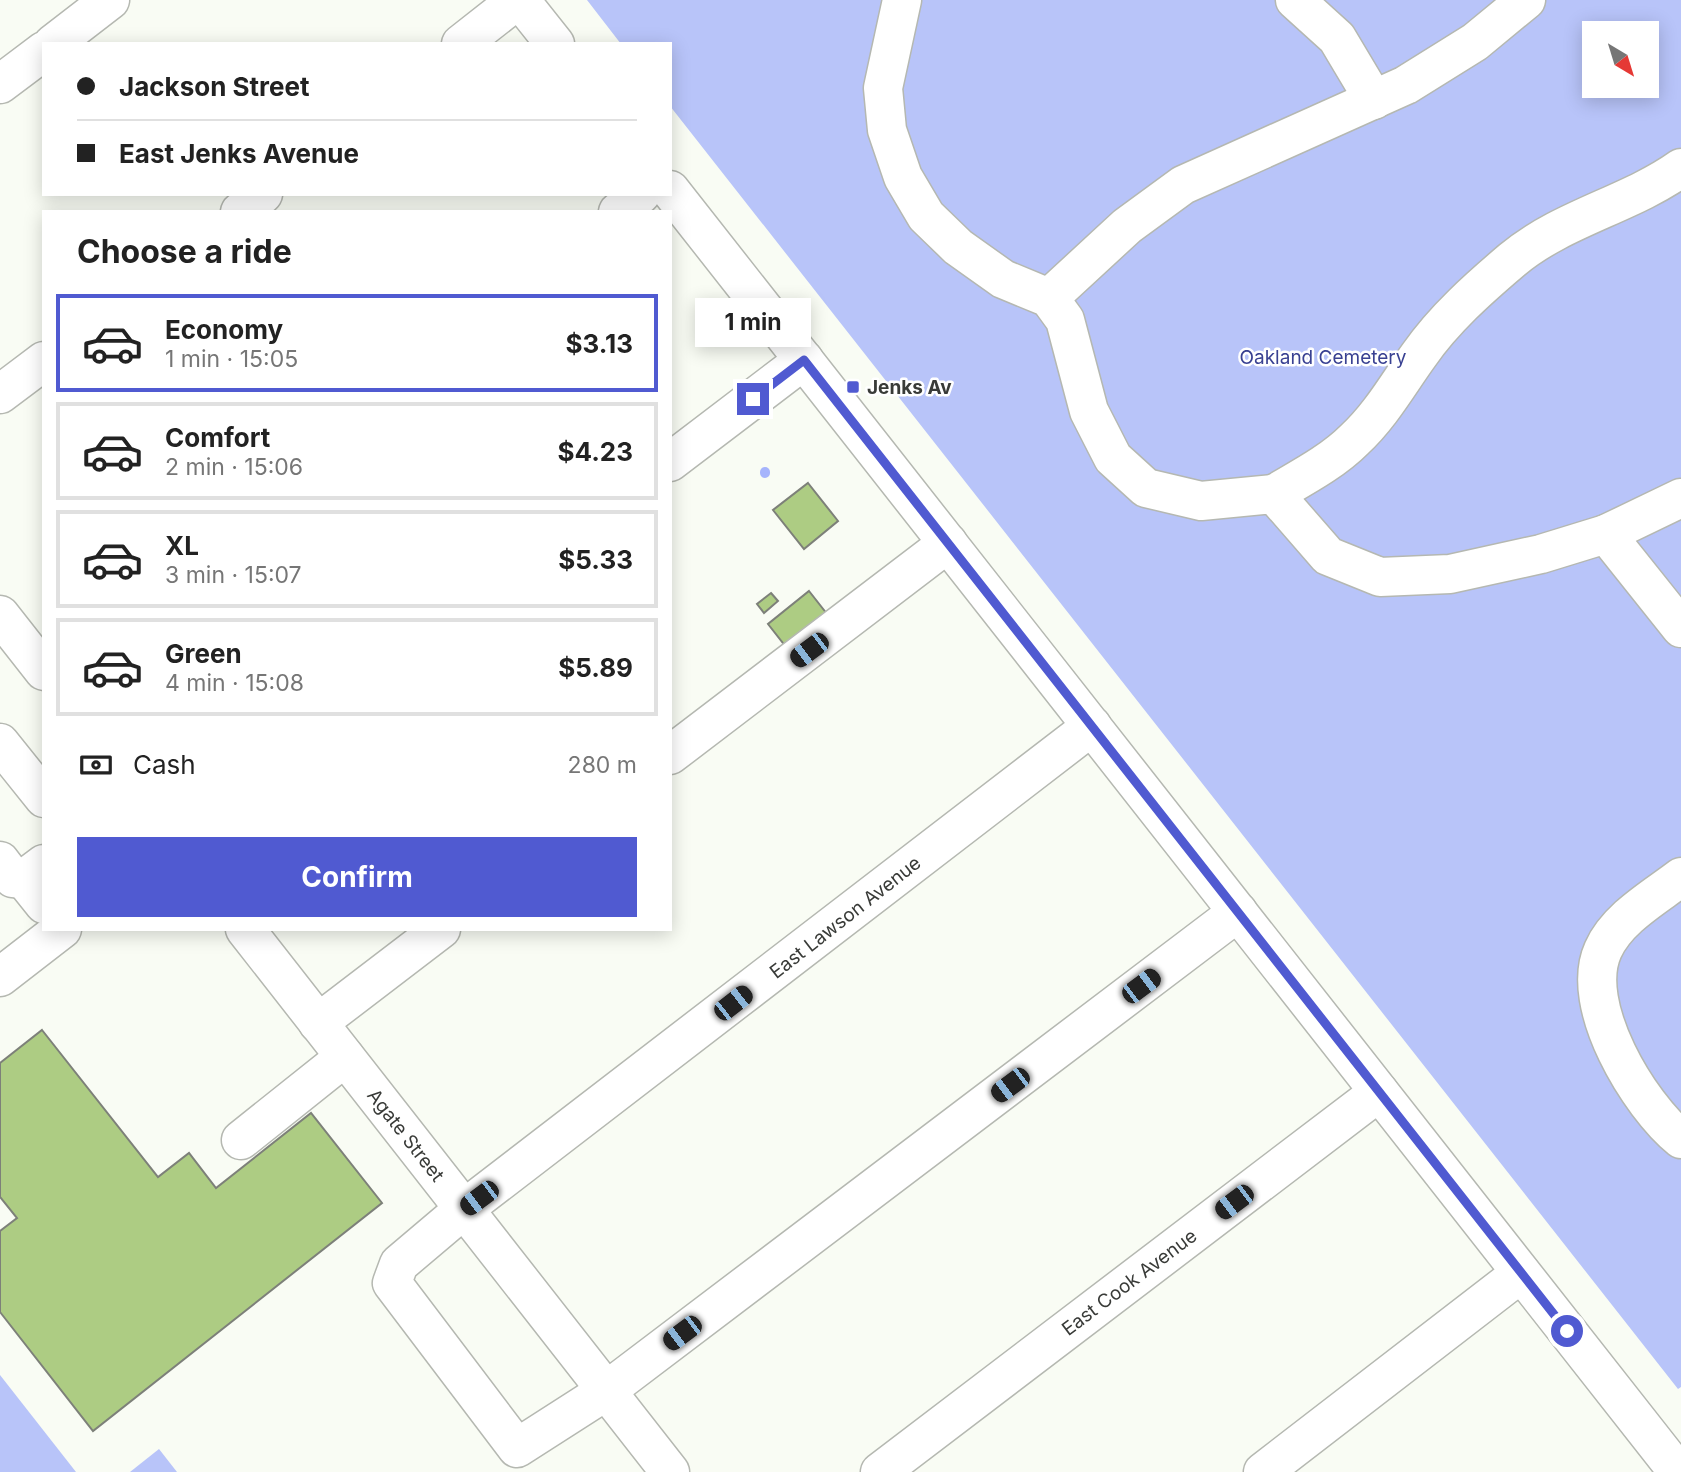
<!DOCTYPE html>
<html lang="en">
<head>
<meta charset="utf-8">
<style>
  body { margin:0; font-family:Inter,sans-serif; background:#f6f6f6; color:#222; height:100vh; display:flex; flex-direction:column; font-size:26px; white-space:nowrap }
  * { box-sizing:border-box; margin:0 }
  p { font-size:23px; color:#767676 }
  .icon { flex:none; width:38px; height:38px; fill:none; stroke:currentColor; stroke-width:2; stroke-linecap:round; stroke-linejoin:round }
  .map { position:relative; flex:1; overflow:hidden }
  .details { position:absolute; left:42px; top:210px; width:630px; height:721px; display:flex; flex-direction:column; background:#fff; border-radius:0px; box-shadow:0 4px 18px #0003 }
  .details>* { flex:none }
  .guide { position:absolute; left:42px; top:42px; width:630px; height:154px; border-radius:0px; box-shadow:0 4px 18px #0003; display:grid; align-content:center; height:154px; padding:0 35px; background:#fff }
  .needle { width:46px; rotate:142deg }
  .tools { position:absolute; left:1582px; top:21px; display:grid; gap:14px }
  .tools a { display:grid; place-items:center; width:77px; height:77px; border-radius:0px; background:#fff; box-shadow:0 4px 18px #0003; font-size:35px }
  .end { position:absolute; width:32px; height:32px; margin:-16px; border:9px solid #505ad1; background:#fff; box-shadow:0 0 0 4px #fff }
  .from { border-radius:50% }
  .bubble { position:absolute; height:49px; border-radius:0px; background:#fff; box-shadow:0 4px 18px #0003; font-size:23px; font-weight:700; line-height:49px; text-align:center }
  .car { position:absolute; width:21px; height:42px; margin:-21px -10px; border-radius:9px; box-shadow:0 0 5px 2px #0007; background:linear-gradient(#222 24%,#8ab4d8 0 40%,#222 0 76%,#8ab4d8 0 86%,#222 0) }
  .guide b { display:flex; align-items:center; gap:24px; height:66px; font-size:26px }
  .guide b+b { border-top:2px solid #e0e0e0 }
  .guide i { width:18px; height:18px; background:#222 }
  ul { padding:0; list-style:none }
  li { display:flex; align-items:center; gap:21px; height:98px; margin:0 14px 10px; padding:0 21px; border:4px solid #e0e0e0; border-radius:0px }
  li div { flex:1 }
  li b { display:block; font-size:26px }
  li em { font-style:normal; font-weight:700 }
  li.active { border-color:#505ad1 }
  li>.icon { width:63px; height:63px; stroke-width:1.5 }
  h2 { padding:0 35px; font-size:32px; line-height:84px }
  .pay { display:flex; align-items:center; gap:18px; height:77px; padding:0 35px; font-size:26px }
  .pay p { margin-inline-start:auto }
  .button { display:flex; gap:14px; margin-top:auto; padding:14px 35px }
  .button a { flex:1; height:80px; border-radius:0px; background:#505ad1; color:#fff; font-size:28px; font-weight:700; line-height:80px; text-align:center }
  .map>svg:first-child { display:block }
  .green { fill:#b8c4f9; fill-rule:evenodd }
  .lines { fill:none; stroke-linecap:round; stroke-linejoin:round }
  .stream { stroke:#a6b4fc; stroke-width:10 }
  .building { fill:#adcc83; stroke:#7d8079; stroke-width:2 }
  .minor-casing { stroke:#b5b8b1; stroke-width:41 }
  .minor { stroke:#fff; stroke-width:38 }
  .route { stroke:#505ad1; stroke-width:9 }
  .poi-dot { fill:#505ad1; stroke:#fff; stroke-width:2.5 }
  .labels { text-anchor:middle; stroke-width:5; stroke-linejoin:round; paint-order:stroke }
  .park-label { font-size:19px; fill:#394192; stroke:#fff }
  .poi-label { font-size:19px; font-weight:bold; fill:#393b38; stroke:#fff; text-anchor:start }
  .street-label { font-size:19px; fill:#393b38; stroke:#fff }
</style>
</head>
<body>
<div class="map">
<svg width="1681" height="1472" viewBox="0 0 1681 1472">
  <rect width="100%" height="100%" fill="#f9fcf4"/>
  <g class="green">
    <path d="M587,0h1094v1387l-3,2 -1008,-1283v-62h-49zM1594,33h53v53h-53z"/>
    <path d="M0,1375l76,97h-76z"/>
    <path d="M159,1449l18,23h-47z"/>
  </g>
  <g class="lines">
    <path class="stream" d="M765,472v1"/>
  </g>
  <g class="building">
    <path d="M808,483l30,38 -34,28 -31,-39z"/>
    <path d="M809,591l22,28 -41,33 -22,-28z"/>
    <path d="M771,593l7,8 -14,12 -7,-9z"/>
    <path d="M42,1030l116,147 31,-24 27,35 95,-75 71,90 -289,228 -93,-119v-81l17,-13 -17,-21v-134z"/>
  </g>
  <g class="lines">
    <defs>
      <g id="minor">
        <path d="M520,0l35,44"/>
        <path d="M902,0l-19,88 4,42 16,47 23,39 32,31 45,32 46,19 16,22 24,91 24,47 33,30 55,13 73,-7 54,62 52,21 70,-3 91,-20 65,-20 75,-36"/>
        <path d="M1295,0l42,38 37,62"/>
        <path d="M53,44l57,-44"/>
        <path d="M461,44l56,-44"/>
        <path d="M0,84l44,-33"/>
        <path d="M670,190l1008,1282"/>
        <path d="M240,212l23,-18"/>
        <path d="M618,212l23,-18"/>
        <path d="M1049,298l78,-72 56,-41 223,-100 69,-43 51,-42"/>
        <path d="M0,394l44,-33"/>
        <path d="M670,462l134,-102"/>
        <path d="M1274,494c27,-16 58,-32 80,-54 27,-25 44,-56 65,-85 25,-36 60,-67 93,-95 50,-42 117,-55 169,-92"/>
        <path d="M1606,534l75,94"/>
        <path d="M0,615l44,56"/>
        <path d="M1092,726l-628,483 -65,55 -7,19 125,165 89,-57 632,-479"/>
        <path d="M0,743l44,55"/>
        <path d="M670,755l278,-212"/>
        <path d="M0,861l13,17 11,1 20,-15"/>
        <path d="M1681,877c-26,20 -64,41 -78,73 -25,55 36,155 78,189"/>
        <path d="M24,879l20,25"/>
        <path d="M245,929l425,543"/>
        <path d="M0,977l62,-48"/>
        <path d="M318,1023l123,-94"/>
        <path d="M241,1140l104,-83"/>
        <path d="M880,1472l499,-380"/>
        <path d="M1263,1472l258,-199"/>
      </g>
    </defs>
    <use href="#minor" class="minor-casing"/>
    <use href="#minor" class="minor"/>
  </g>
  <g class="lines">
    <path class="route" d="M753,399l51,-39 763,971"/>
  </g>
  <rect class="poi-dot" x="846" y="380" width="14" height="14" rx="3.5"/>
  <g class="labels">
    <g class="park-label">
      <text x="1323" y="364">Oakland Cemetery</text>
    </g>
    <g class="poi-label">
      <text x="867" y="394">Jenks Av</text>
    </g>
    <g class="street-label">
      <text transform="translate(845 917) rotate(-38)" y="7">East Lawson Avenue</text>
      <text transform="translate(406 1135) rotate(52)" y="7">Agate Street</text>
      <text transform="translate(1129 1282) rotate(-37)" y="7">East Cook Avenue</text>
    </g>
  </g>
</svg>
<div class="tools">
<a><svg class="needle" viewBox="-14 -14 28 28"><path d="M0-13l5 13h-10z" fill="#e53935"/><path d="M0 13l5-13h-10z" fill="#767676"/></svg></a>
</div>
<i class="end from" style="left:1567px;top:1331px"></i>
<i class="end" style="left:753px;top:399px"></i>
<div class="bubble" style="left:695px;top:298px;width:116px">1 min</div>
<i class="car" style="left:809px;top:650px;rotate:233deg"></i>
<i class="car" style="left:1141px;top:986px;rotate:53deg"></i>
<i class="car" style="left:733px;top:1003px;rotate:52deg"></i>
<i class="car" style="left:1010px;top:1085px;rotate:233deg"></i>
<i class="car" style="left:479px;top:1198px;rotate:233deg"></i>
<i class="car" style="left:1234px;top:1202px;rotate:233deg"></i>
<i class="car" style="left:682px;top:1333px;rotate:233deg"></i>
<div class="guide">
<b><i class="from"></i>Jackson Street</b>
<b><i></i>East Jenks Avenue</b>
</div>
<section class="details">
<h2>Choose a ride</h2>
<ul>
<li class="active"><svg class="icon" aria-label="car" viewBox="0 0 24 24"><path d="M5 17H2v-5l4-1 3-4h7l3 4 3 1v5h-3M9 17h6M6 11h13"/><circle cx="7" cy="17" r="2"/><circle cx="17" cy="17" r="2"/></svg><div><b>Economy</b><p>1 min · 15:05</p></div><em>$3.13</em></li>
<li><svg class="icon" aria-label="car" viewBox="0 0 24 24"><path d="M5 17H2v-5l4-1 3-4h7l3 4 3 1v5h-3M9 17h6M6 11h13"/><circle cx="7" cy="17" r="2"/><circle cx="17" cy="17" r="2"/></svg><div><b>Comfort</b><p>2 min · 15:06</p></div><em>$4.23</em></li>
<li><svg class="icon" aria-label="car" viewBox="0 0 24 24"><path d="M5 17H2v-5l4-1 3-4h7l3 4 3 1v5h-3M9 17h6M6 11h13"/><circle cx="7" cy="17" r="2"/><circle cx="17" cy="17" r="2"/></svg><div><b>XL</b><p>3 min · 15:07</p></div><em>$5.33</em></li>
<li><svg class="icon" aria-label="car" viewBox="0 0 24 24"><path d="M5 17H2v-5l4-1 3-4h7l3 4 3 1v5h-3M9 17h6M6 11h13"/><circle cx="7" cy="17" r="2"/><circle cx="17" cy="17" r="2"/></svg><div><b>Green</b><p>4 min · 15:08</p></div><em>$5.89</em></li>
</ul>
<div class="pay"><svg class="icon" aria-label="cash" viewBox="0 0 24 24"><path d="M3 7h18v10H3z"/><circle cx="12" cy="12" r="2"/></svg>Cash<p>280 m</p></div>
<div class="button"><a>Confirm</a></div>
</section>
</div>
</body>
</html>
